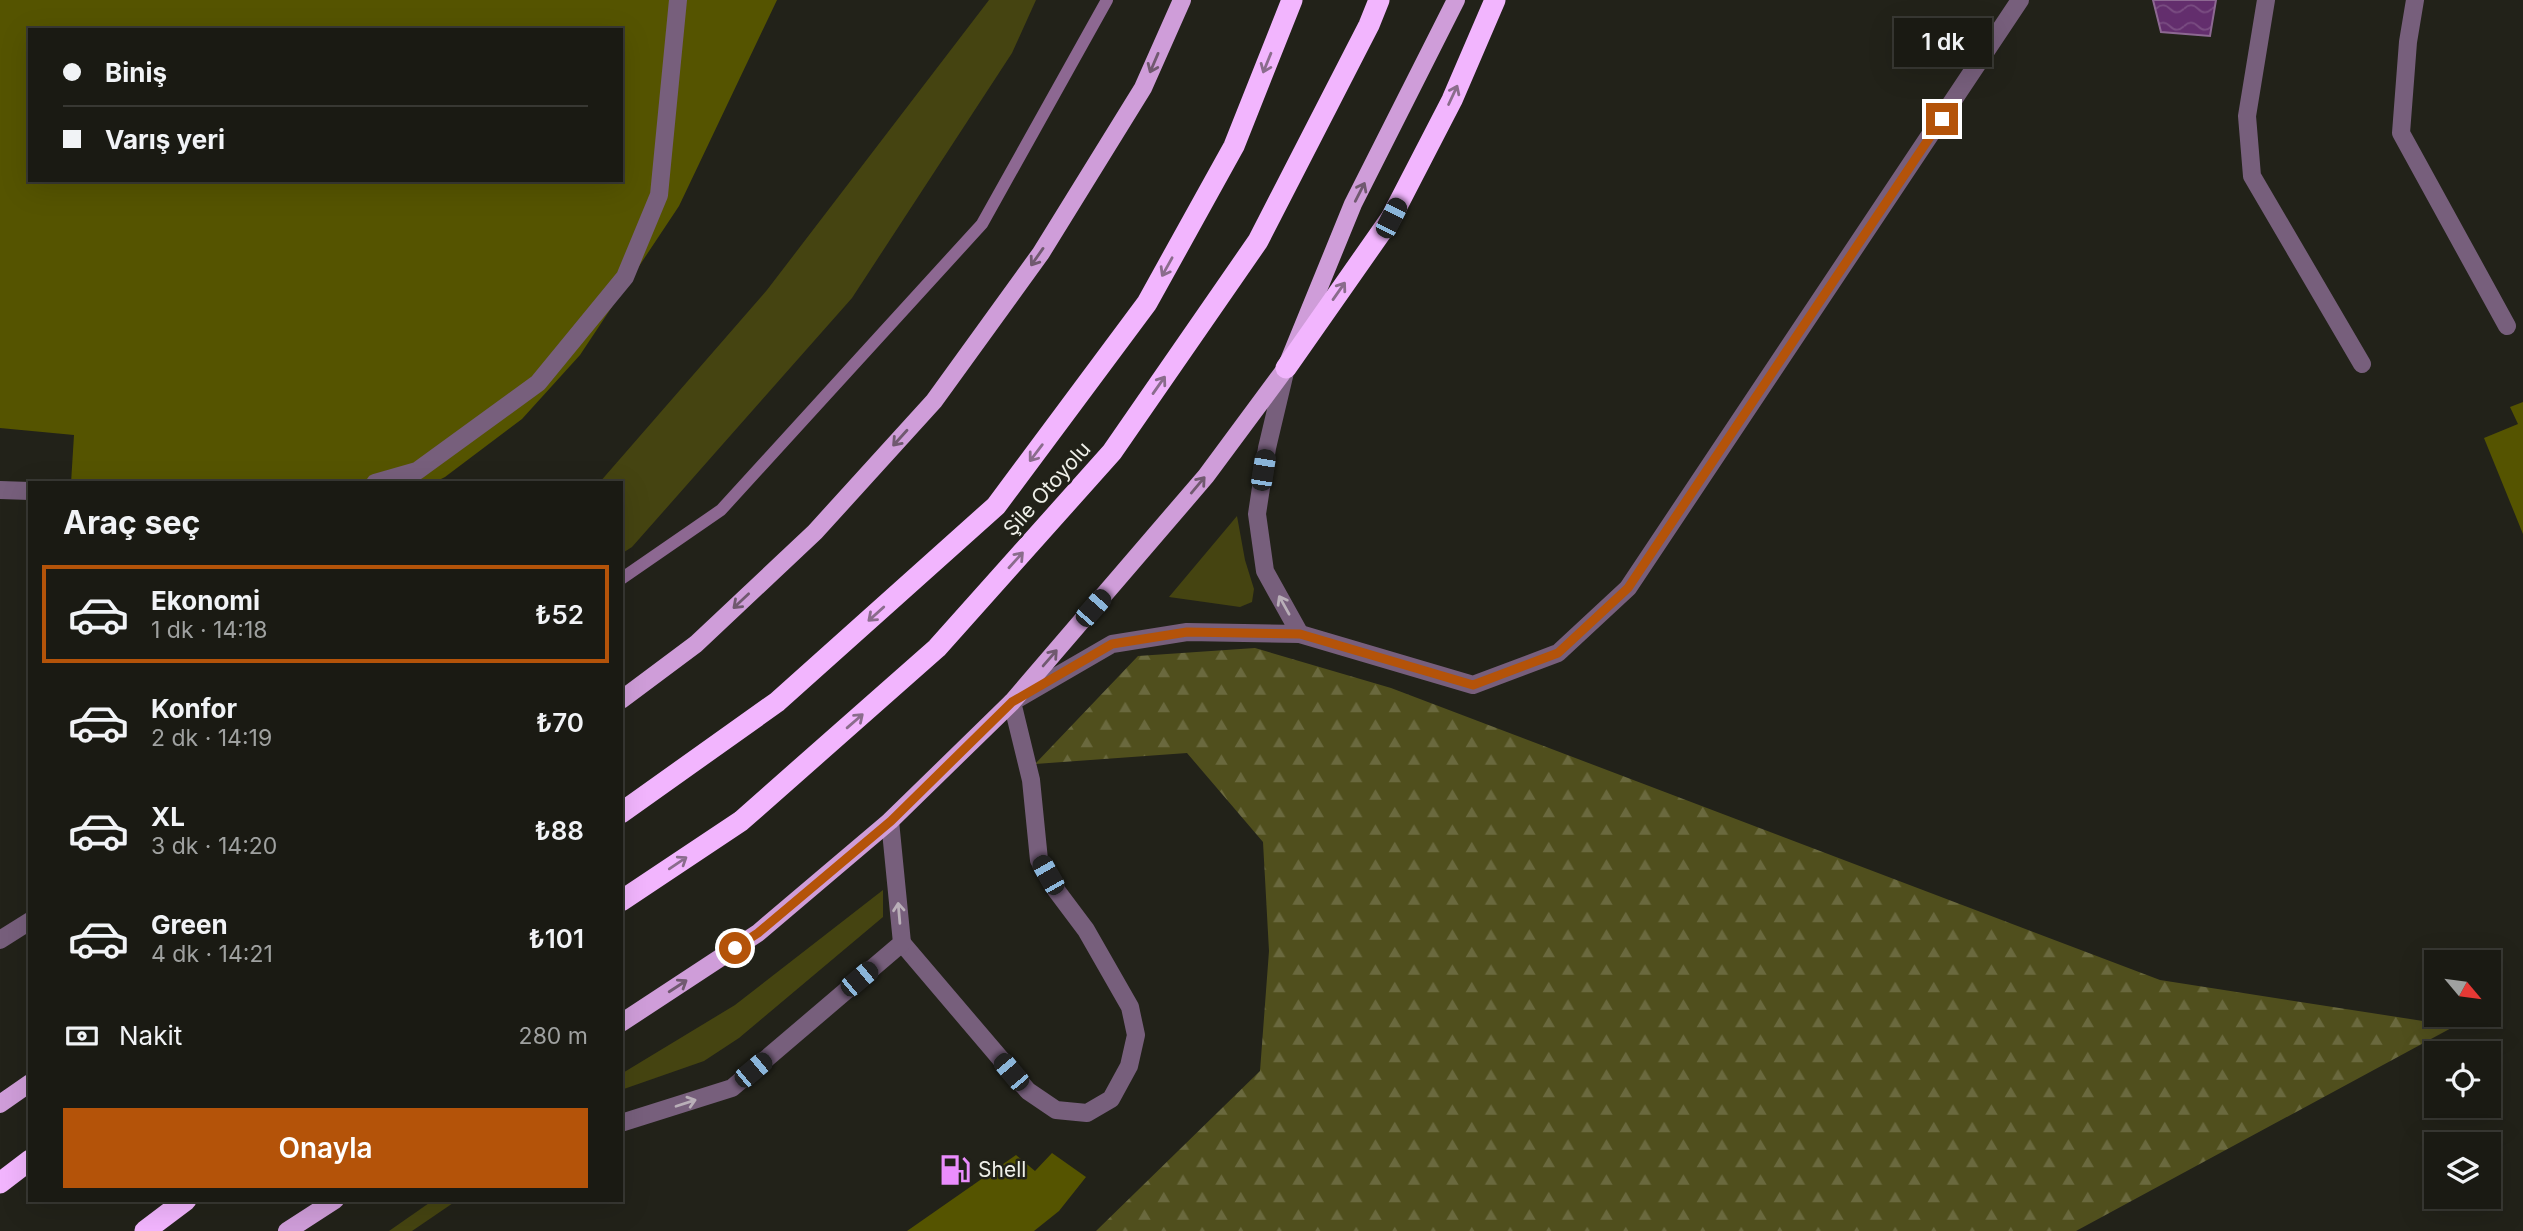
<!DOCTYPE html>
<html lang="tr">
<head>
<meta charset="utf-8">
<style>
  body { margin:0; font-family:Inter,sans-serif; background:#272721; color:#f1f3f6; height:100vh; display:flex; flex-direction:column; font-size:26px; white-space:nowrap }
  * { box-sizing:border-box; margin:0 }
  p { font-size:23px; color:#9fa1a0 }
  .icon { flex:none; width:38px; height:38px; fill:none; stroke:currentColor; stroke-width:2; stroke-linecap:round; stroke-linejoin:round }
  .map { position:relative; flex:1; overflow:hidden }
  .drawer { position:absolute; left:28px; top:481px; width:595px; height:721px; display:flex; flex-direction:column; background:#1a1a13; border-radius:0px; box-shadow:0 7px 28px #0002,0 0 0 2px #383833 }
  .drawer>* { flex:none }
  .top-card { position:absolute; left:28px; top:28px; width:595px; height:154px; border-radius:0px; box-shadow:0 7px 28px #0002,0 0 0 2px #383833; display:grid; align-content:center; height:154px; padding:0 35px; background:#1a1a13 }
  .needle { width:46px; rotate:119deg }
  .buttons { position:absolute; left:2424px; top:950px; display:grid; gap:14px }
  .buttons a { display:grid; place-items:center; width:77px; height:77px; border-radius:0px; background:#1a1a13; box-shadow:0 7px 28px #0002,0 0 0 2px #383833; font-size:35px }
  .end { position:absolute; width:32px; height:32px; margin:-16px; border:9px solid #b45309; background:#fff; box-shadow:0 0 0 4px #fff }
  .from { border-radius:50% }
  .bubble { position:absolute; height:49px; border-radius:0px; background:#1a1a13; box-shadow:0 7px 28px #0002,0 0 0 2px #383833; font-size:23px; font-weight:600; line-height:49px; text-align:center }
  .car { position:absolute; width:21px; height:42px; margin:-21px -10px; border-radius:9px; box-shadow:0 0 5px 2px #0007; background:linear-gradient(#222 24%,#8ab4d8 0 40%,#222 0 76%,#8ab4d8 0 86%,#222 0) }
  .top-card b { display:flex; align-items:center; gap:24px; height:66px; font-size:26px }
  .top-card b+b { border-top:2px solid #383833 }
  .top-card i { width:18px; height:18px; background:#f1f3f6 }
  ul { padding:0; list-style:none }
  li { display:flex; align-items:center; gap:21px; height:98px; margin:0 14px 10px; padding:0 21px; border:4px solid transparent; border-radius:0px }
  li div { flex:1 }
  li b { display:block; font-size:26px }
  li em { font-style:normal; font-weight:600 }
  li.current { border-color:#b45309 }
  li>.icon { width:63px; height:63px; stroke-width:1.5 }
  h2 { padding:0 35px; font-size:32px; line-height:84px }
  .pay { display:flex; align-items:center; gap:18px; height:77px; padding:0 35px; font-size:26px }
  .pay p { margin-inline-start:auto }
  .button { display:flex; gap:14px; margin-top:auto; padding:14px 35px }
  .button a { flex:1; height:80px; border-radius:0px; background:#b45309; color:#fff; font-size:28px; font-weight:600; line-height:80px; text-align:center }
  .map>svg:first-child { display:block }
  .green { fill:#454411 }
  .forest { fill:url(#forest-firs) }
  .water { fill:url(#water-waves); stroke:#8d6892; stroke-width:2 }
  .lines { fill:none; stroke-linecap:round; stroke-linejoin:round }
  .stream { stroke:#8d6892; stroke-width:12 }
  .building { fill:#555400; fill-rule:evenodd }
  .minor { stroke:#775f7c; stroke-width:18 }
  .major { stroke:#cf9dd9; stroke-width:18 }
  .highway { stroke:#f2b5fe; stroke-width:21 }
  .oneway { stroke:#70596f }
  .oneway2 { stroke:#8a6c8c }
  .oneway3 { stroke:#b9afb8 }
  .route { stroke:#b45309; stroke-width:9 }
  .labels { text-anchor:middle; stroke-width:5; stroke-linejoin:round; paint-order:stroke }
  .street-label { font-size:21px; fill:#eff0e9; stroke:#222219 }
  .poi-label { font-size:21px; fill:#eff0e9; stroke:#222219; text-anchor:start }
</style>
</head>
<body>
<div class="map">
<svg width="2523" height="1231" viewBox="0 0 2523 1231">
  <defs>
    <pattern id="forest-firs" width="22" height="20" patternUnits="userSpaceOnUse" patternTransform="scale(1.75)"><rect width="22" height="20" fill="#504f1d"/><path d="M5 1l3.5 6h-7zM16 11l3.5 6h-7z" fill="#6a693e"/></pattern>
    <pattern id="water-waves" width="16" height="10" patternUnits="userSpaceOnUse" patternTransform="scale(1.75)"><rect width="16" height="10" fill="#632e6d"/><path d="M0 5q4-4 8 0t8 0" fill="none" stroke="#7a4d82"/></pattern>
  </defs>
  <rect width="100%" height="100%" fill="#222219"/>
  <g class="green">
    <path d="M989,0h47l-24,53 -160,245 -220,249 -11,7v-71h-22l168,-193z"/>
    <path d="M1237,516l8,44 9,29 -2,13 -12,5 -71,-10z"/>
    <path d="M883,890v27l-144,121 -35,23 -83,29v-16l114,-69z"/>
    <path d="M432,1201h24l-44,30h-23z"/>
  </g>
  <path class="forest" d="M1255,648l136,40 769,292 295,46 -379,205h-980l164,-160 9,-120 -6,-109 -76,-89 -152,11 103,-108z"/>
  <path class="water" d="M2153,0h63l-6,36 -49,-4z"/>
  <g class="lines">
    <path class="stream" d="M621,579l100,-69 261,-286 125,-224"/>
  </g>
  <g class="building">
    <path d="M0,0h777l-98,206 -99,149 -58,64 -77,58 -12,6h-362l3,-48 -74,-7zM30,30h591v150h-591z"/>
    <path d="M2523,402v132l-39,-96 34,-14 -8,-17z"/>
    <path d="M1052,1153l34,24 -27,34 -25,20h-127l109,-76 19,16z"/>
  </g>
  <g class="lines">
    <g class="minor">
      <path d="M2266,0l-19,116 5,60 110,188"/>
      <path d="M2415,0l-7,42 -7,91 106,193"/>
      <path d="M375,483l42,-12 121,-88 87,-106 34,-82 19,-195"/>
      <path d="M0,490l30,1"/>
      <path d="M1300,634l173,51 85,-32 70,-65 392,-588"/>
      <path d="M0,940l30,-19"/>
      <path d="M902,943l126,148 28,19 31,3 24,-14 18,-33 7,-31 -6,-28 -44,-77 -30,-40 -17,-30 -8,-80 -19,-78 100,-58 75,-12 113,2 -35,-63 -8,-57 10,-66 19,-80"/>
      <path d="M621,1123l111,-35 170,-145 -12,-122"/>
    </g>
    <g class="major">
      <path d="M621,700l75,-56 119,-112 119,-131 107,-148 102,-165 39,-88"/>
      <path d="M621,1023l137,-90 132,-112 122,-119 194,-226 80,-108 67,-164 103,-204"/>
      <path d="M0,1104l30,-21"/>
      <path d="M287,1231l48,-31"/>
    </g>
    <g class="highway">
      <path d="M1286,368l105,-150 61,-118 43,-100"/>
      <path d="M621,813l156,-111 219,-196 151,-203 87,-157 58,-146"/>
      <path d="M621,901l120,-80 196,-173 175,-196 146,-211 111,-216 10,-25"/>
      <path d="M0,1183l30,-23"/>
      <path d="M145,1231l41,-31"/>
    </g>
  </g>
  <defs><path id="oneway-shaft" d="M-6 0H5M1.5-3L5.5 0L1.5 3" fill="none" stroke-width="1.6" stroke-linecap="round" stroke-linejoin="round" transform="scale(1.75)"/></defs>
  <g class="oneway">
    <use href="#oneway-shaft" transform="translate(1154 63) rotate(113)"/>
    <use href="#oneway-shaft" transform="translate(1360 192) rotate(-63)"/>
    <use href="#oneway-shaft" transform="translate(1037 257) rotate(125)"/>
    <use href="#oneway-shaft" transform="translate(900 438) rotate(132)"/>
    <use href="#oneway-shaft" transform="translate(1198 485) rotate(-50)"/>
    <use href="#oneway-shaft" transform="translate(741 601) rotate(137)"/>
    <use href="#oneway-shaft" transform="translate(1050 658) rotate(-49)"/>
    <use href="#oneway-shaft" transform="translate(678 986) rotate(-33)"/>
  </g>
  <g class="oneway2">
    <use href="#oneway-shaft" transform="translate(1267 63) rotate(112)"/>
    <use href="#oneway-shaft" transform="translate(1453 95) rotate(-65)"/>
    <use href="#oneway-shaft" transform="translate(1167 267) rotate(119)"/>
    <use href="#oneway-shaft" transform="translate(1339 291) rotate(-55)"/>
    <use href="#oneway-shaft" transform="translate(1159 385) rotate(-55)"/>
    <use href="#oneway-shaft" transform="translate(1036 453) rotate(127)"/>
    <use href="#oneway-shaft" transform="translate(1016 560) rotate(-48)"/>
    <use href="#oneway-shaft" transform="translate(876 614) rotate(138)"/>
    <use href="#oneway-shaft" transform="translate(855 721) rotate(-41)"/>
    <use href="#oneway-shaft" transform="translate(678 863) rotate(-34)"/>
  </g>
  <g class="oneway3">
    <use href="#oneway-shaft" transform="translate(1284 605) rotate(-119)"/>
    <use href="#oneway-shaft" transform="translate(899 913) rotate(-95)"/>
    <use href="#oneway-shaft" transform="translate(686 1103) rotate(-18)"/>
  </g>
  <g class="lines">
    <path class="route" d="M735,948l23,-15 133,-112 121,-119 100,-58 75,-12 113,2 173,51 85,-32 70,-65 314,-469"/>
  </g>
  <defs>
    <symbol id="fuel-bare" viewBox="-9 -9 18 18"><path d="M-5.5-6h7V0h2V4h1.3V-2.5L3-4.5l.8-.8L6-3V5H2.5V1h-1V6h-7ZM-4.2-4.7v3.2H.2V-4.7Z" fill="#ea8dfd" stroke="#222219" stroke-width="2.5" paint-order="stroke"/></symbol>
  </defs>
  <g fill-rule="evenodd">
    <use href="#fuel-bare" x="933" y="1148" width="44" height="44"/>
  </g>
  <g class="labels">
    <g class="street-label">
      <text transform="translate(1047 489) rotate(-48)" y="7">Şile Otoyolu</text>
    </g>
    <g class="poi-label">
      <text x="978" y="1177">Shell</text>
    </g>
  </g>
</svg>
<div class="buttons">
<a><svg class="needle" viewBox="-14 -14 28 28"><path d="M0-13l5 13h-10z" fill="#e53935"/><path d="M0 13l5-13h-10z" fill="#9fa1a0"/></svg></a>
<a><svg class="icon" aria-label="locate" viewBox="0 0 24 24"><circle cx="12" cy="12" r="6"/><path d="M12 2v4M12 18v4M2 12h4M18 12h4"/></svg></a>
<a><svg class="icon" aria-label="layers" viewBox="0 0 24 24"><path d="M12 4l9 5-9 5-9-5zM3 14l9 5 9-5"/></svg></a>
</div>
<i class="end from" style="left:735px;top:948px"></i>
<i class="end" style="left:1942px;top:119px"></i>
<div class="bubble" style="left:1894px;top:18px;width:98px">1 dk</div>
<i class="car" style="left:1391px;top:218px;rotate:27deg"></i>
<i class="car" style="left:1263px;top:470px;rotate:9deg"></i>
<i class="car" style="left:1093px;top:608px;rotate:41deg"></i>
<i class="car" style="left:1048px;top:875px;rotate:330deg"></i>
<i class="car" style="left:859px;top:979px;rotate:50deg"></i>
<i class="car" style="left:753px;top:1070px;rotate:50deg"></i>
<i class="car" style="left:1011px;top:1072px;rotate:320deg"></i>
<div class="top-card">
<b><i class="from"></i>Biniş</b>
<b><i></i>Varış yeri</b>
</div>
<section class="drawer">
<h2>Araç seç</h2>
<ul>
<li class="current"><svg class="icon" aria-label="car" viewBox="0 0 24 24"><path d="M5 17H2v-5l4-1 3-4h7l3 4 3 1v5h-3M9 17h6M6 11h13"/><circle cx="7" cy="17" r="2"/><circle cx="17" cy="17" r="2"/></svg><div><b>Ekonomi</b><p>1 dk · 14:18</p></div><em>₺52</em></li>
<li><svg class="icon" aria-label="car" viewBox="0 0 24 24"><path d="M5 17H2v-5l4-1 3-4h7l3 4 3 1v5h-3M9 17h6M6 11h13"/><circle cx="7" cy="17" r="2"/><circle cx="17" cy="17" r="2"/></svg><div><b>Konfor</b><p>2 dk · 14:19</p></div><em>₺70</em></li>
<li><svg class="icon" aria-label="car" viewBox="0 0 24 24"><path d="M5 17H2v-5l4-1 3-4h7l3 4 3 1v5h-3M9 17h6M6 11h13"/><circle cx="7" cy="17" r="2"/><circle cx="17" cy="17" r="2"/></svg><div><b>XL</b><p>3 dk · 14:20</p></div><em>₺88</em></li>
<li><svg class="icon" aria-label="car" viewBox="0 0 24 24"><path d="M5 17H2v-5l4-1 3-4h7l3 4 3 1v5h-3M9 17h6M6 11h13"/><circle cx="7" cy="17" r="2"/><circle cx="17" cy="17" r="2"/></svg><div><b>Green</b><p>4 dk · 14:21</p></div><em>₺101</em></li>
</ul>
<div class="pay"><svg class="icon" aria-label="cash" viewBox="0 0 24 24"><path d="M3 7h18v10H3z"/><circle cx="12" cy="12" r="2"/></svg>Nakit<p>280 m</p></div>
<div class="button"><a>Onayla</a></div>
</section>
</div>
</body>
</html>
